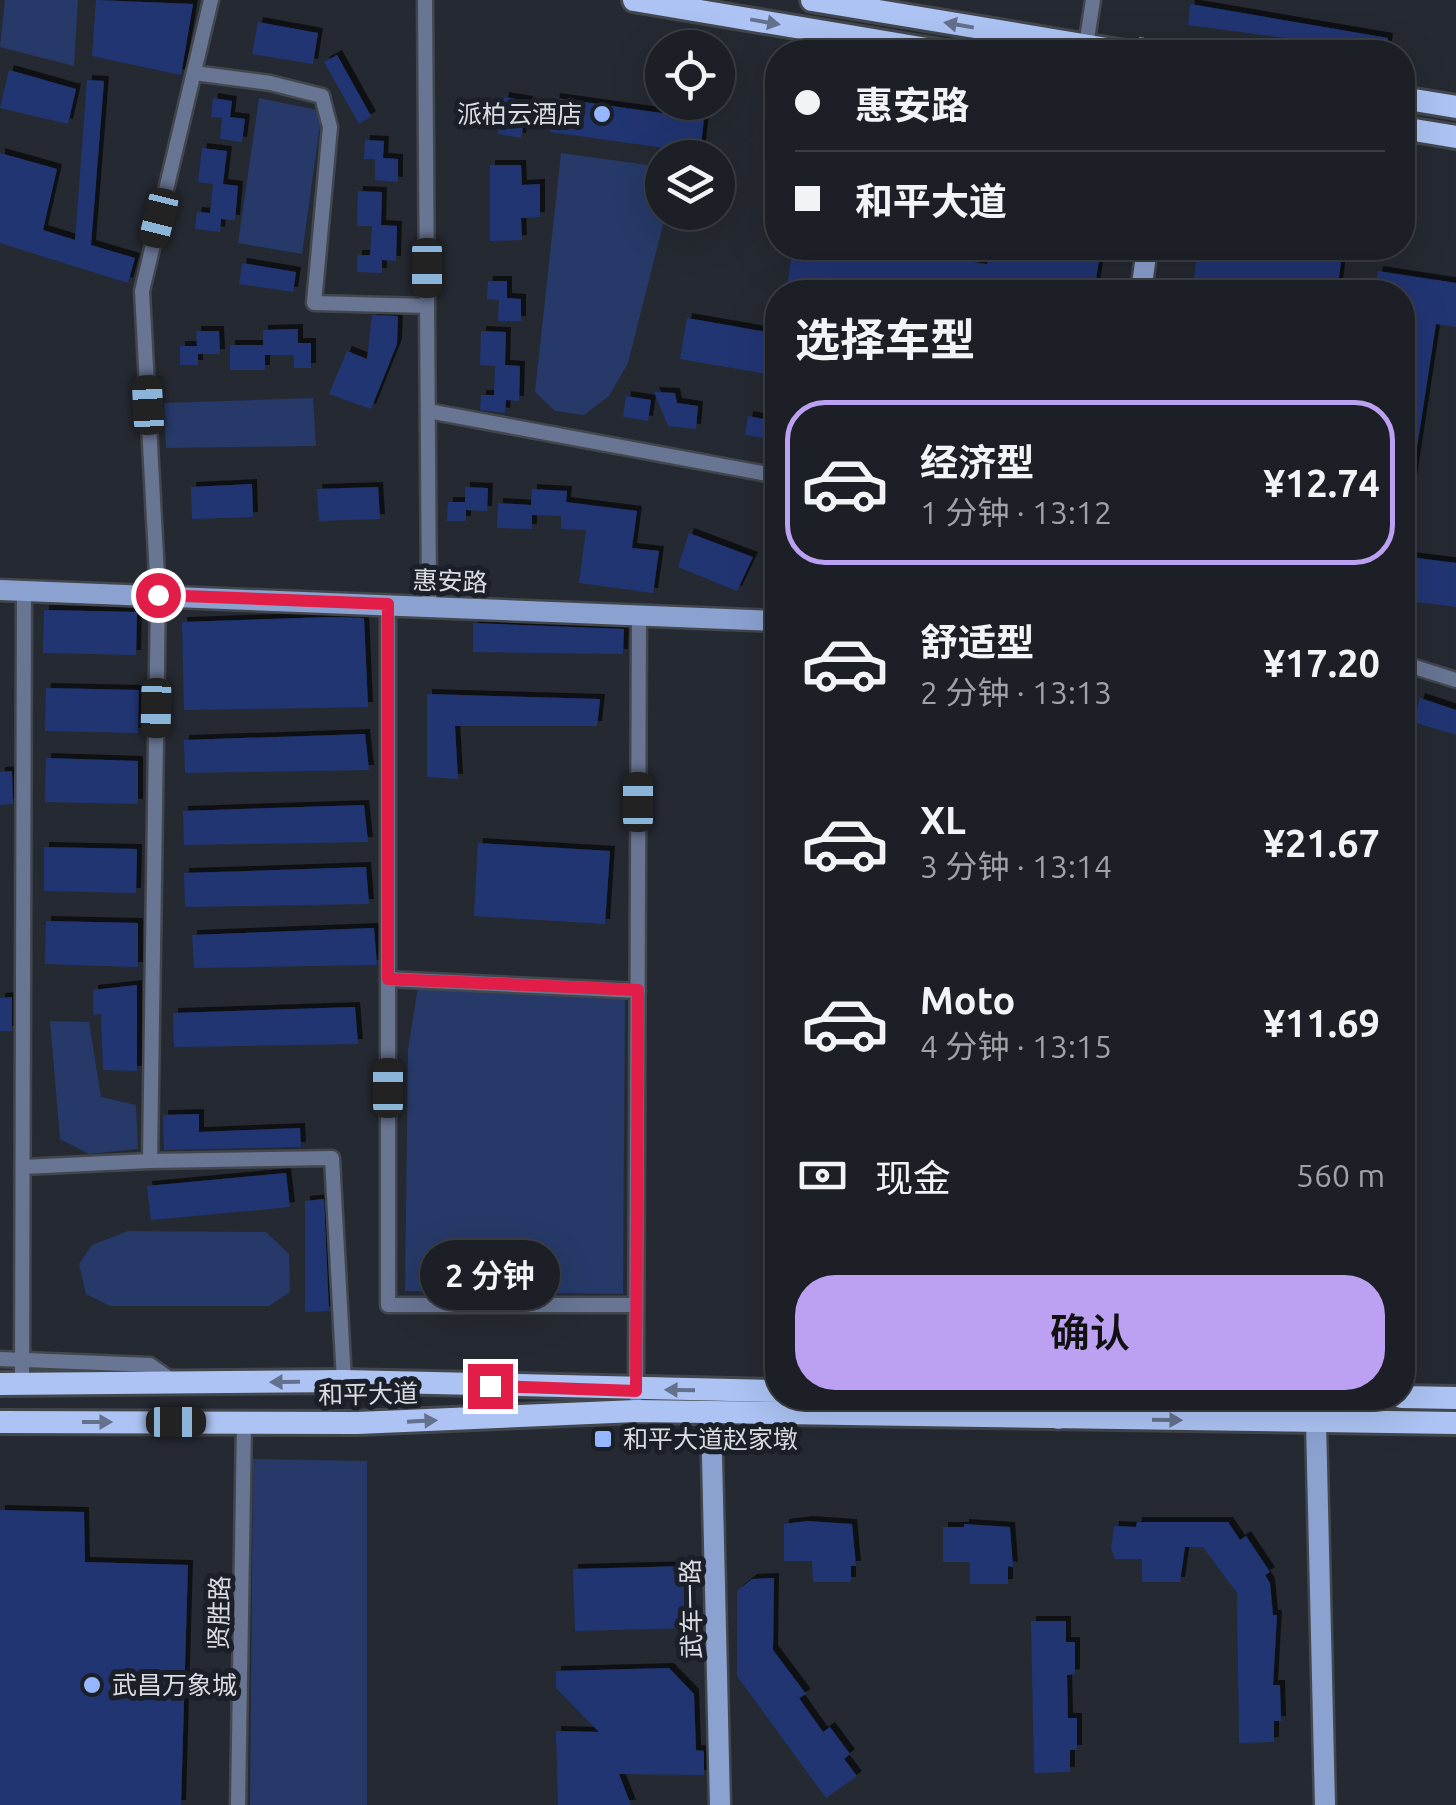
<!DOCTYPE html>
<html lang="zh">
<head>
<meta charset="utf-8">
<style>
  body { margin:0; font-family:Ubuntu,"Noto Sans SC",sans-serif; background:#292c32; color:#f1f3f6; height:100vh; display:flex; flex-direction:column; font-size:38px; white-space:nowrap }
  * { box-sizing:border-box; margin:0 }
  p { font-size:32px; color:#a0a2a7 }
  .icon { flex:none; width:55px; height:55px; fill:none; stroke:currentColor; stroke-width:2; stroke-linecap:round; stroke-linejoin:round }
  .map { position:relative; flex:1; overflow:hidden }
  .side { position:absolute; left:765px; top:280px; width:650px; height:1130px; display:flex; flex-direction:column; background:#1c1f25; border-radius:40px; box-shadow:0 10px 40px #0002,0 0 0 2px #3a3d42 }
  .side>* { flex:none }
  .top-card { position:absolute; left:765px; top:40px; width:650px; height:220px; border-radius:40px; box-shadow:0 10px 40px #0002,0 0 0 2px #3a3d42; display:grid; align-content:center; height:220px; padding:0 30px; background:#1c1f25 }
  .tools { position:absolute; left:645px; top:30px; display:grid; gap:20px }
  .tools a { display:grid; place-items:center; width:90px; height:90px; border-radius:50%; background:#1c1f25; box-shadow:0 10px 40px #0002,0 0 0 2px #3a3d42; font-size:50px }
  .end { position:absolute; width:45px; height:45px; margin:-22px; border:12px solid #e11d48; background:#fff; box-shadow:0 0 0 5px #fff }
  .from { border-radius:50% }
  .bubble { position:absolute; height:70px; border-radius:35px; background:#1c1f25; box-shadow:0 10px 40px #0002,0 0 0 2px #3a3d42; font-size:32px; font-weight:600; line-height:70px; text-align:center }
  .car { position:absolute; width:30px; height:60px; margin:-30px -15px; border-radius:12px; box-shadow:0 0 8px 2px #0007; background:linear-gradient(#222 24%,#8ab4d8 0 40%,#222 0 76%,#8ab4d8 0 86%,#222 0) }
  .top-card b { display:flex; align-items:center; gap:35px; height:95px; font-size:38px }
  .top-card b+b { border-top:2px solid #3a3d42 }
  .top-card i { width:25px; height:25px; background:#f1f3f6 }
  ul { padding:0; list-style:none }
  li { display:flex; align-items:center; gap:30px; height:165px; margin:0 20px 15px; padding:0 10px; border:5px solid transparent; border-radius:40px }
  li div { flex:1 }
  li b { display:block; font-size:38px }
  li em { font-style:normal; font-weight:600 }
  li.current { border-color:#bca0f2 }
  li>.icon { width:90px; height:90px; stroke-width:1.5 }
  h2 { padding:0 30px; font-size:45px; line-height:120px }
  .pay { display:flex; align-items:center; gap:25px; height:110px; padding:0 30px; font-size:38px }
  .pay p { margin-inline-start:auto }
  .button { display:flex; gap:20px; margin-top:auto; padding:20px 30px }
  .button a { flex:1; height:115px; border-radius:40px; background:#bca0f2; color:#111; font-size:40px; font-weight:600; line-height:115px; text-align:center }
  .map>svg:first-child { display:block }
  .green { fill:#263968 }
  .building { fill:#203673; filter:url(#shadow) }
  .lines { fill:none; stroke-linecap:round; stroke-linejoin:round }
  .street-casing { stroke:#42464d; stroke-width:19 }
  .secondary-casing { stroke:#42464d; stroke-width:25 }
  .primary-casing { stroke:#42464d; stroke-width:28 }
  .path { stroke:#74787f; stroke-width:2.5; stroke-dasharray:5 8; stroke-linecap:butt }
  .street { stroke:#687593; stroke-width:14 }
  .secondary { stroke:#8ba1d0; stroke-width:20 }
  .primary { stroke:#acc3f3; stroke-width:22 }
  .oneway { fill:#64718d }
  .route { stroke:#e11d48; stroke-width:12 }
  .poi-dot { fill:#96b6fd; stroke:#1b1f27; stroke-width:4 }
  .labels { text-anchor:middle; stroke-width:10; stroke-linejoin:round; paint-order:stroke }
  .poi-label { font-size:25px; fill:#d9dce2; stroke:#1b1f27; text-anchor:start }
  .street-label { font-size:25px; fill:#d9dce2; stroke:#1b1f27 }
</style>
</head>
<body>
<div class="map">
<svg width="1456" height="1805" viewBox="0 0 1456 1805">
  <defs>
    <filter id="shadow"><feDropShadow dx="5" dy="-5" stdDeviation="0" flood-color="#0009"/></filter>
  </defs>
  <rect width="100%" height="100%" fill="#252931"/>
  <g class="green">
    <path d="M5,0h73l-4,66 -74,-19z"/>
    <path d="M259,98l63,13 -20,143 -64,-11z"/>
    <path d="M561,153l101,14 4,46 -38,150 -19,33 -25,19 -29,-4 -20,-19z"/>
    <path d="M313,398l3,48 -150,2 -2,-45z"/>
    <path d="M418,986l207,11 -2,297 -218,-3 3,-241z"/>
    <path d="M50,1021l39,1 12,75 35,8 2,44 -49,5 -29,-15z"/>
    <path d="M128,1231l138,1 23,22 1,38 -21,14h-159l-24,-12 -7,-30 13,-19z"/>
    <path d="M253,1459l114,2v344h-117z"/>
  </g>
  <g class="building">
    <path d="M96,0l97,4 -12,71 -89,-19z"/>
    <path d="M1190,4l198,34 -2,14h-56l-47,-8 2,-6 -97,-13z"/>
    <path d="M258,22l60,11 -5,31 -61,-10z"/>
    <path d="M337,55l34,61 -12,8 -35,-62z"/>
    <path d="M9,70l67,19 -8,35 -68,-16z"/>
    <path d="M87,80l17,1 -13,164 44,13 -7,25 -128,-40v-90l57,16 -14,61 32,10z"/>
    <path d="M504,97l24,4 -7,37 -23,-4z"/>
    <path d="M213,98l19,3 -2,16 15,2 -3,23 -22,-3 2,-21 -11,-1z"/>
    <path d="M555,98l149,21 -4,34 -150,-21z"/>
    <path d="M365,140l19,1 -1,17 15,1v23l-23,-2v-21h-11z"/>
    <path d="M202,148l25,3 -4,33 15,2 -3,34 -14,-1 -1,13 -25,-3 2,-17 13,1 3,-29 -15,-2z"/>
    <path d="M490,165h31l1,20 18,-1v33l-19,1 1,22 -32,1z"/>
    <path d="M358,191l24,1 -1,33 16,1 -1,35 -14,-1v13l-25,-1v-17h13l2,-29h-15z"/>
    <path d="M793,248h82l112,16 3,-16h111l-7,44h-308z"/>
    <path d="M1198,248l143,14 -4,30 -143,-14z"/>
    <path d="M242,263l54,9 -3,20 -54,-8z"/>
    <path d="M1378,271l78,12v44l-20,-3 -26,169 -8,-1v-200h-27z"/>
    <path d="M488,281h19v17l14,1v22h-23l1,-21 -12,-1z"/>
    <path d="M372,315l26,1 -1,28 -26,65 -42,-15 18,-43 20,8z"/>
    <path d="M687,318l91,16v42l-98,-17z"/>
    <path d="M298,329v14h13v25h-17v-13h-29v15h-35v-25h33v-15z"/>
    <path d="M196,331h23l1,23h-22v11h-18v-19h17z"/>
    <path d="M481,331l25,1 -1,33 15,1 -1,35 -13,-1 -1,13 -25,-3 1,-15h13l1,-29 -15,-1z"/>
    <path d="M770,383l8,1v44l-13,-2 -2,12 -18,-3 3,-19 16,3z"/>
    <path d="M654,392l21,1 2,10 21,3 -2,23 -28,-3z"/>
    <path d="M626,396l25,4 -3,21 -25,-4z"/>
    <path d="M252,484l1,33 -61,2 -1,-32z"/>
    <path d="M378,487l2,32 -61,2 -2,-32z"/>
    <path d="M465,487l23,1 -1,23 -21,-1v11h-19l1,-19h17z"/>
    <path d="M532,489l35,2 -1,11 71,9 -5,37 27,3 -6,42 -74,-10 7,-53 -25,-1v-13l-29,-1v14l-35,-1 1,-25 33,2z"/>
    <path d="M689,533l64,24 -16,34 -59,-24z"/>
    <path d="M1402,556l54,7v44l-54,-7z"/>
    <path d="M44,610l93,2 -1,43 -93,-2z"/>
    <path d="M331,617l33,1 4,89 -184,3 -2,-88z"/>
    <path d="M473,623l151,6 -1,25 -150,-2z"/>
    <path d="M46,688l93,2 -1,43 -93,-2z"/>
    <path d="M427,694l173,5 -3,27h-142l3,53 -31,-2z"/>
    <path d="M1420,698l36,12v25l-43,-13z"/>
    <path d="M365,734l4,36 -184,3 -1,-33z"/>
    <path d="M46,758l92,3v43l-93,-2z"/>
    <path d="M12,771l1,33 -13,1v-33z"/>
    <path d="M364,805l4,37 -184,3 -1,-34z"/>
    <path d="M478,843l132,8 -5,73 -131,-8z"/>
    <path d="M44,847l93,2 -1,44 -92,-2z"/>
    <path d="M366,867l3,37 -184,3 -1,-34z"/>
    <path d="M46,921l92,2v44l-93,-3z"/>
    <path d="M374,928l3,37 -183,3 -2,-33z"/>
    <path d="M137,985v86l-34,-1 -2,-56 -8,1v-25z"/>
    <path d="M12,997v34h-12v-33z"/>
    <path d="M355,1007l3,37 -184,3 -1,-34z"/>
    <path d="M199,1114v18l101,-4 1,19 -137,3 -1,-35z"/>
    <path d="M286,1173l4,34 -139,13 -4,-34z"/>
    <path d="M324,1199l5,112 -24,1v-111z"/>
    <path d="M0,1510l84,2 1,50 103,3 -7,240h-181z"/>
    <path d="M807,1521l45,3 4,42h-5v16h-38l-1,-21h-28v-37z"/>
    <path d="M1137,1522h91l12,18 6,-4 24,36 -5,3 5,8 3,32h4l-4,70h7l1,36h-7v21l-35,1 -2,-150 -34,-46h-18l-5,35h-38v-23h-27l-4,-11 3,-22 22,1z"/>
    <path d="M964,1524l46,3 3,40 -5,-1v18h-38v-22h-27v-35h21z"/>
    <path d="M689,1566l2,62 -116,3 -2,-62z"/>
    <path d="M774,1578l-1,72 33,44 -7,4 24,34 7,-5 20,27 -6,5 13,17 -31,22 -89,-122v-85l15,-12z"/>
    <path d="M1031,1621h35v21h9v32l-8,1 1,43h9v32h-7v22l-36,1z"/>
    <path d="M669,1668l25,26 2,56 8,1v24l-85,-1 12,31h-73l-2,-74 43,1 -43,-44v-17z"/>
  </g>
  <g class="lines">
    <defs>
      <g id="street">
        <path d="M425,0l4,606"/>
        <path d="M1086,46l7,-46"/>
        <path d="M194,73l76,10 52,13 8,31 -16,176 113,3"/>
        <path d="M428,411l350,65"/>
        <path d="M388,604v701h248"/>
        <path d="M1402,663l54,17"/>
        <path d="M388,979l250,12"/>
        <path d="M150,1161l182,-3 12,223"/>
        <path d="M23,1167l127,-6 8,-566 -16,-304 69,-291"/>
        <path d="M0,1359l150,6 24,17"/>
        <path d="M22,1384l2,-795"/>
        <path d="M636,1395l3,-781"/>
        <path d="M238,1805l6,-383"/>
      </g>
      <g id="secondary">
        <path d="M1141,292l6,-44"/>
        <path d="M0,590l778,31"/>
        <path d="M711,1413l9,392"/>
        <path d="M1058,1419l1,-21"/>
        <path d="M1316,1422l9,383"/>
      </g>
      <g id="primary">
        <path d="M634,0l311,52"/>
        <path d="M812,0l313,52"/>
        <path d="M1402,98l54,9"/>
        <path d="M1402,128l54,9"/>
        <path d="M0,1384l344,-3 434,10"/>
        <path d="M1402,1397l54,1"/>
        <path d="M0,1422l357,1 279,-12 820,12"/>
      </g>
    </defs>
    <use href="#street" class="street-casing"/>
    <use href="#secondary" class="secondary-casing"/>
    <use href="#primary" class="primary-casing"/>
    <path class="path" d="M1139,38l83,14"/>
    <use href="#street" class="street"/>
    <use href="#secondary" class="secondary"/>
    <use href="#primary" class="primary"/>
  </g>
  <defs><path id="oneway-solid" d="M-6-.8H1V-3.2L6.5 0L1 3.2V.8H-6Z" transform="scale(2.5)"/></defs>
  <g class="oneway">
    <use href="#oneway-solid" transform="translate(765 22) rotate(10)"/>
    <use href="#oneway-solid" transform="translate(959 25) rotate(-170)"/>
    <use href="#oneway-solid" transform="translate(285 1382) rotate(179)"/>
    <use href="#oneway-solid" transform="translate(680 1390) rotate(-179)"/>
    <use href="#oneway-solid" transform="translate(1167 1420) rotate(1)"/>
    <use href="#oneway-solid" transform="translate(422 1421) rotate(-3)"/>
    <use href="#oneway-solid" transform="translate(97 1422)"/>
  </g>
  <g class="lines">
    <path class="route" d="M158,595l230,9v375l250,11 -2,401 -146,-5"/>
  </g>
  <g class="poi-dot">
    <circle cx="602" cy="114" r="10"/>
    <rect x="593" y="1429" width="20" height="20" rx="5"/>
    <circle cx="92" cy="1685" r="10"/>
  </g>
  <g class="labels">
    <g class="poi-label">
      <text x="582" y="123" text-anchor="end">派柏云酒店</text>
      <text x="623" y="1448">和平大道赵家墩</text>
      <text x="112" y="1694">武昌万象城</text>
    </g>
    <g class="street-label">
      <text transform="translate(450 581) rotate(2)" y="9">惠安路</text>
      <text transform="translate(368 1394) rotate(-1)" y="9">和平大道</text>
      <text transform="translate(691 1609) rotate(-91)" y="9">武车一路</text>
      <text transform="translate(219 1613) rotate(-89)" y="9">贤胜路</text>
    </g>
  </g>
</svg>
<div class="tools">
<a><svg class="icon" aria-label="locate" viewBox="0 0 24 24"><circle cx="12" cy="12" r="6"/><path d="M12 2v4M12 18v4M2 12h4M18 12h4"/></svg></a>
<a><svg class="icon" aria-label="layers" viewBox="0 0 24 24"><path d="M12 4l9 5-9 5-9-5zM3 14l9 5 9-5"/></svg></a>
</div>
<i class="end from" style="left:158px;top:595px"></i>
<i class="end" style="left:490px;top:1386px"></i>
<div class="bubble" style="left:420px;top:1240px;width:140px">2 分钟</div>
<i class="car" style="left:159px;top:218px;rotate:194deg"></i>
<i class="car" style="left:427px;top:268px;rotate:180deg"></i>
<i class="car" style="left:148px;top:405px;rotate:357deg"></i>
<i class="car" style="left:156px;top:708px;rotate:181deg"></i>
<i class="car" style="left:638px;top:802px;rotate:0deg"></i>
<i class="car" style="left:388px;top:1088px;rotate:0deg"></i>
<i class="car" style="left:176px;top:1422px;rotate:90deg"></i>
<div class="top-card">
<b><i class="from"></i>惠安路</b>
<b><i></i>和平大道</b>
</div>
<section class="side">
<h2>选择车型</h2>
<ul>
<li class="current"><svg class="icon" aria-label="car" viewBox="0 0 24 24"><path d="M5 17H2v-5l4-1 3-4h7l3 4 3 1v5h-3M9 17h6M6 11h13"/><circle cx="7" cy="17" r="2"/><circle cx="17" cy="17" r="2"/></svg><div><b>经济型</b><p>1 分钟 · 13:12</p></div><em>¥12.74</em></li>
<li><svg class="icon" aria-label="car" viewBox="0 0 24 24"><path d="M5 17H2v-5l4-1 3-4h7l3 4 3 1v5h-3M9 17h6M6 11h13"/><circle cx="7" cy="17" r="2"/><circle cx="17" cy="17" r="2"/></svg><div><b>舒适型</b><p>2 分钟 · 13:13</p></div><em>¥17.20</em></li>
<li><svg class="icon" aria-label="car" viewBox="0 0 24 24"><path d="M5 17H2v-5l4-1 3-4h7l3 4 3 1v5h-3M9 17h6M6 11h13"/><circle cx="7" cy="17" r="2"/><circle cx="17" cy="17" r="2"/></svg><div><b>XL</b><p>3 分钟 · 13:14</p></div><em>¥21.67</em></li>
<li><svg class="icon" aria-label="car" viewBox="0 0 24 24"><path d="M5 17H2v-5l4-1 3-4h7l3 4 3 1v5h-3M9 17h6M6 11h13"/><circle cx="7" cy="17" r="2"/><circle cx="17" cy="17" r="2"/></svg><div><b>Moto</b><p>4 分钟 · 13:15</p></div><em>¥11.69</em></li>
</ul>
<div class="pay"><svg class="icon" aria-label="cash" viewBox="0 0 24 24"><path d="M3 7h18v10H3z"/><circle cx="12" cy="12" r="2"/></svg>现金<p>560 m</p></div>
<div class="button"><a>确认</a></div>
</section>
</div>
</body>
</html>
